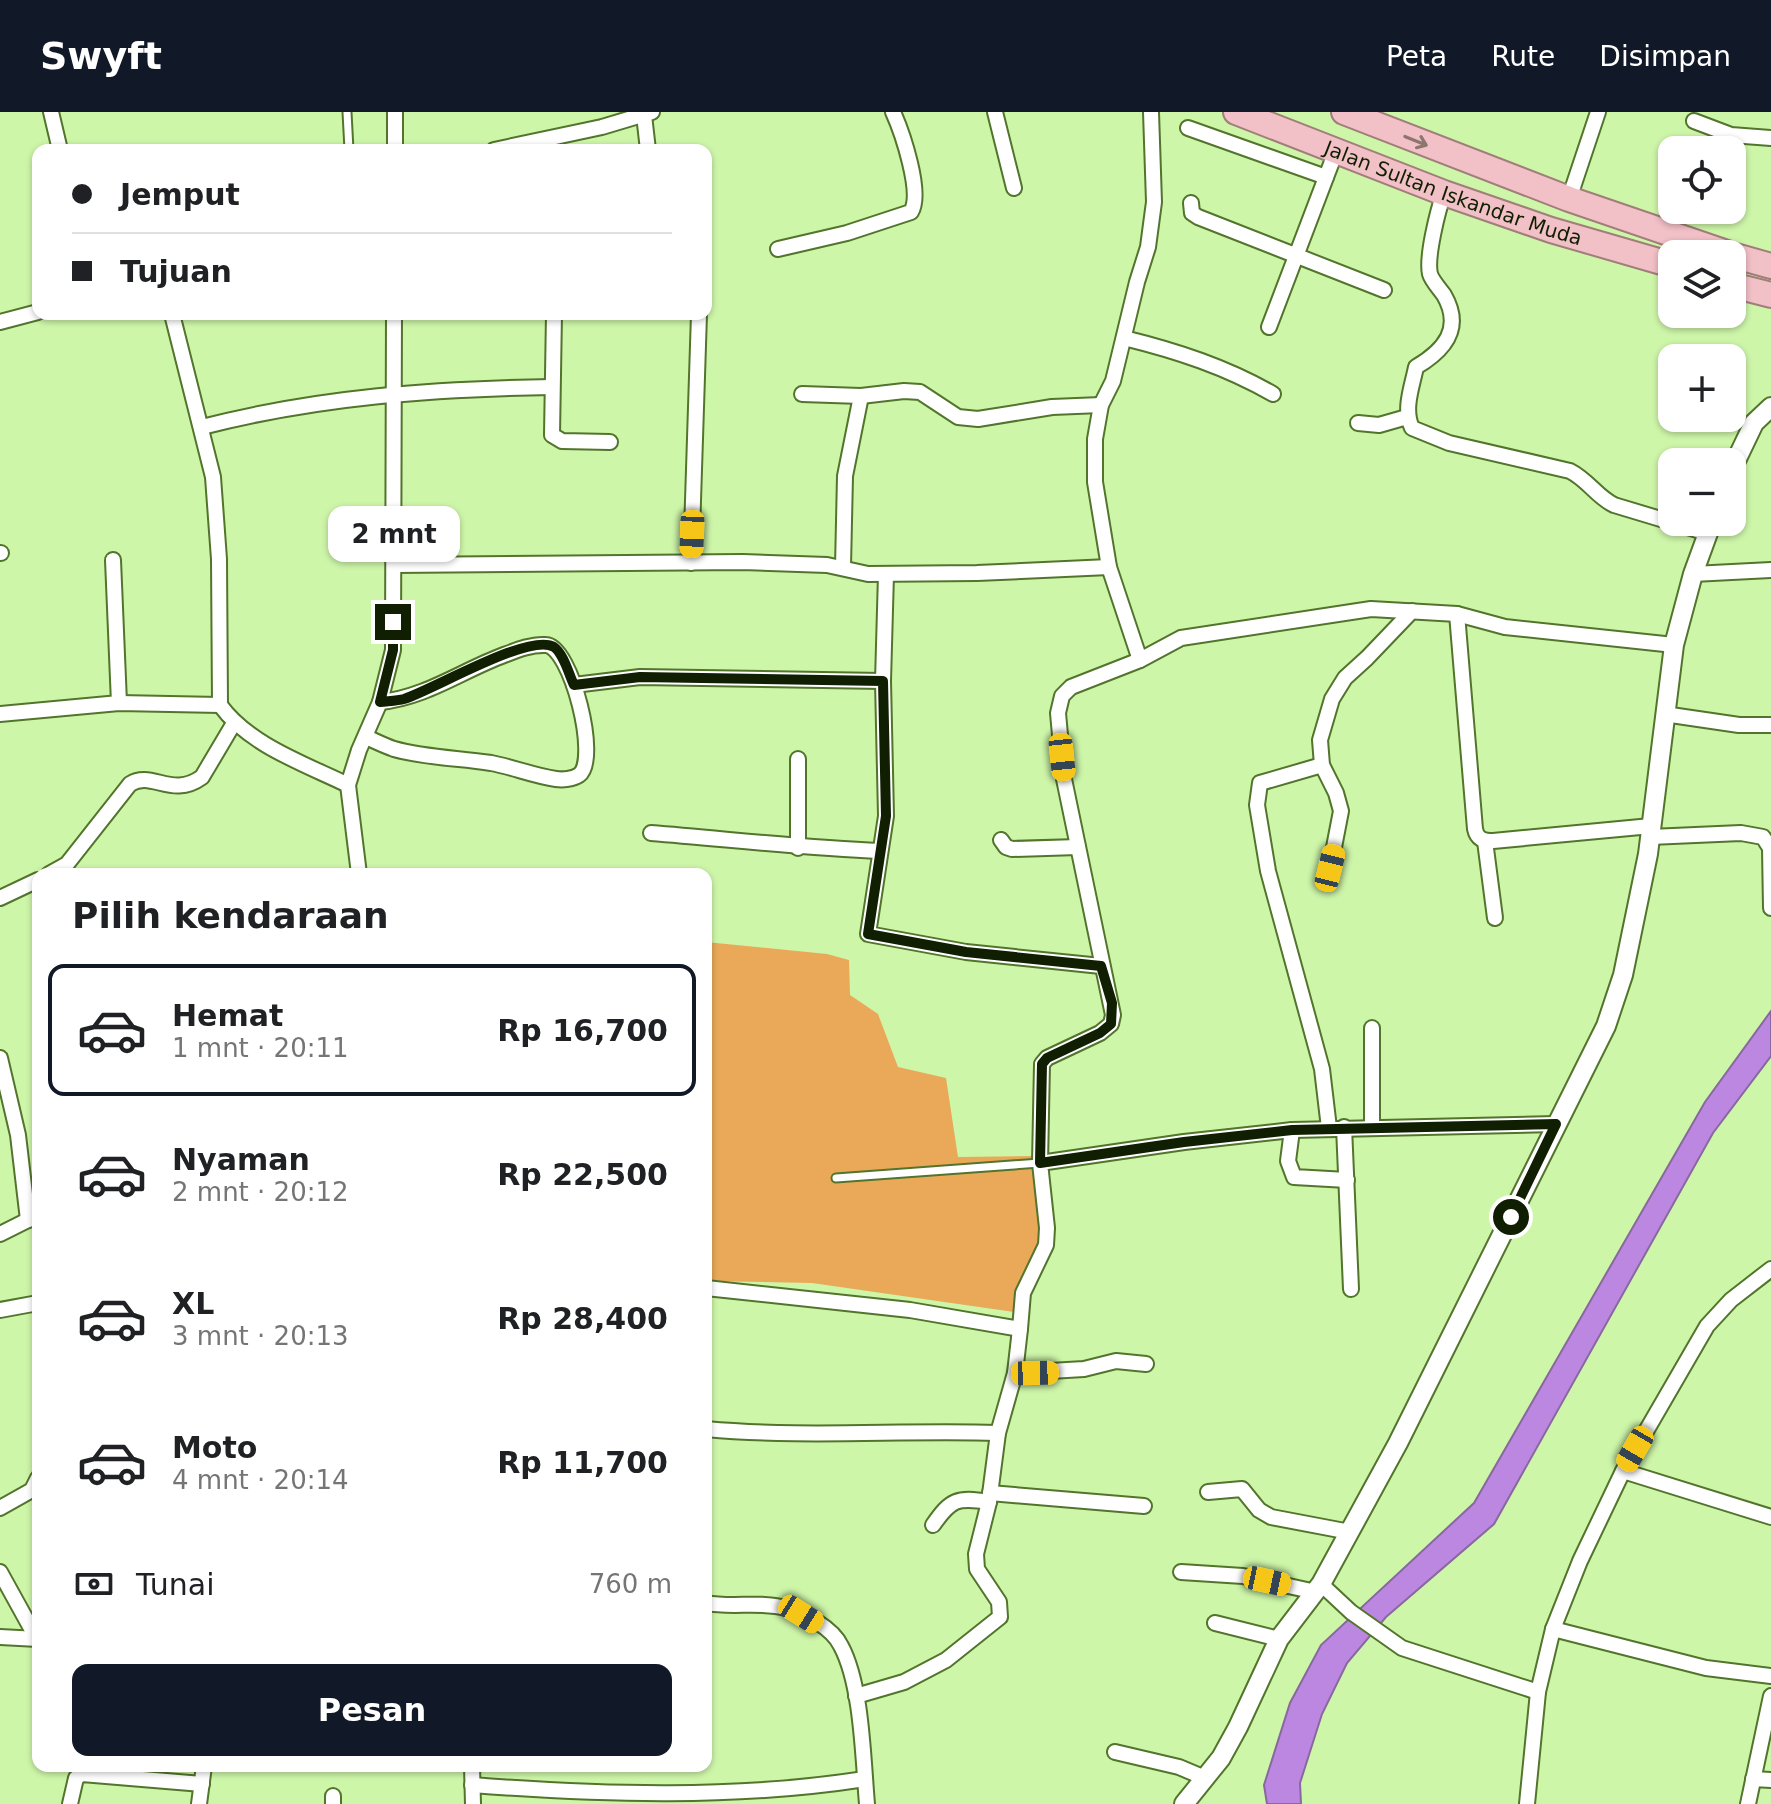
<!DOCTYPE html>
<html lang="id">
<head>
<meta charset="utf-8">
<style>
  body { margin:0; font-family:"DejaVu Sans",sans-serif; background:#f2f2f2; color:#202124; height:100vh; display:flex; flex-direction:column; font-size:30px; white-space:nowrap }
  * { box-sizing:border-box; margin:0 }
  p { font-size:26px; color:#757577 }
  .icon { flex:none; width:44px; height:44px; fill:none; stroke:currentColor; stroke-width:2; stroke-linecap:round; stroke-linejoin:round }
  .map { position:relative; flex:1; overflow:hidden }
  .details { position:absolute; left:32px; top:756px; width:680px; height:904px; display:flex; flex-direction:column; background:#fff; border-radius:16px; box-shadow:0 2px 6px #0004 }
  .details>* { flex:none }
  .top-card { position:absolute; left:32px; top:32px; width:680px; height:176px; border-radius:16px; box-shadow:0 2px 6px #0004; display:grid; align-content:center; height:176px; padding:0 40px; background:#fff }
  .fabs { position:absolute; left:1658px; top:24px; display:grid; gap:16px }
  .fabs a { display:grid; place-items:center; width:88px; height:88px; border-radius:16px; background:#fff; box-shadow:0 2px 6px #0004; font-size:40px }
  .end { position:absolute; width:36px; height:36px; margin:-18px; border:10px solid #101e02; background:#fff; box-shadow:0 0 0 4px #fff }
  .from { border-radius:50% }
  .bubble { position:absolute; height:56px; border-radius:16px; background:#fff; box-shadow:0 2px 6px #0004; font-size:26px; font-weight:600; line-height:56px; text-align:center }
  .car { position:absolute; width:24px; height:48px; margin:-24px -12px; border-radius:10px; box-shadow:0 0 6px 2px #0007; background:linear-gradient(#f5c518 24%,#345 0 40%,#f5c518 0 76%,#345 0 86%,#f5c518 0) }
  .top-card b { display:flex; align-items:center; gap:28px; height:76px; font-size:30px }
  .top-card b+b { border-top:2px solid #e0e0e0 }
  .top-card i { width:20px; height:20px; background:#202124 }
  ul { padding:0; list-style:none }
  li { display:flex; align-items:center; gap:24px; height:132px; margin:0 16px 12px; padding:0 24px; border:4px solid transparent; border-radius:16px }
  li div { flex:1 }
  li b { display:block; font-size:30px }
  li em { font-style:normal; font-weight:600 }
  li.on { border-color:#111827 }
  li>.icon { width:72px; height:72px; stroke-width:1.5 }
  h2 { padding:0 40px; font-size:36px; line-height:96px }
  .pay { display:flex; align-items:center; gap:20px; height:88px; padding:0 40px; font-size:30px }
  .pay p { margin-inline-start:auto }
  .cta { display:flex; gap:16px; margin-top:auto; padding:16px 40px }
  .cta a { flex:1; height:92px; border-radius:16px; background:#111827; color:#fff; font-size:32px; font-weight:600; line-height:92px; text-align:center }
  header { display:flex; align-items:center; gap:48px; box-sizing:border-box; height:112px; padding:0 40px; background:#111827; color:#fff }
  header strong { font-size:38px }
  nav { display:flex; gap:44px; margin-inline-start:auto; font-size:28px }
  .map>svg:first-child { display:block }
  .green { fill:#e9a958 }
  .water { fill:#bc87e1; stroke:#88689e; stroke-width:2 }
  .lines { fill:none; stroke-linecap:round; stroke-linejoin:round }
  .service-casing { stroke:#52742c; stroke-width:11 }
  .minor-casing { stroke:#52742c; stroke-width:18 }
  .tertiary-casing { stroke:#52742c; stroke-width:22 }
  .trunk-casing { stroke:#a07e79; stroke-width:28 }
  .service { stroke:#fff; stroke-width:7 }
  .minor { stroke:#fff; stroke-width:14 }
  .tertiary { stroke:#fff; stroke-width:18 }
  .trunk { stroke:#f2c0c7; stroke-width:24 }
  .oneway { stroke:#8c776e }
  .route { stroke:#101e02; stroke-width:10 }
  .labels { text-anchor:middle; stroke-width:8; stroke-linejoin:round; paint-order:stroke }
  .street-label { font-size:20px; fill:#101e02; stroke:#fff }
</style>
</head>
<body>
<header>
<strong>Swyft</strong>
<nav><a>Peta</a><a>Rute</a><a>Disimpan</a></nav>
</header>
<div class="map">
<svg width="1771" height="1692" viewBox="0 0 1771 1692">
  <rect width="100%" height="100%" fill="#cef6a9"/>
  <path class="green" d="M706,830l121,12 22,6 1,35 28,19 20,53 48,11 12,79 75,-1 9,88 -17,29 -11,39 -202,-29 -106,-2z"/>
  <path class="water" d="M1771,899v45l-58,77 -219,391 -108,93 -39,46 -25,51 -22,69 1,21h-34l-3,-19 26,-82 31,-58 153,-142 231,-401z"/>
  <g class="lines">
    <defs>
      <g id="service">
        <path d="M347,0l2,38"/>
        <path d="M836,1066l204,-15"/>
      </g>
      <g id="minor">
        <path d="M51,0l9,38"/>
        <path d="M395,0v38"/>
        <path d="M995,0l19,76"/>
        <path d="M1151,0l3,90 -6,45 -11,35 -24,99 -12,24 -6,34v43l14,85 31,93 41,-22 190,-29 86,5 48,13 169,18"/>
        <path d="M644,3l4,35"/>
        <path d="M1694,9l37,14 40,3"/>
        <path d="M1188,16l138,49"/>
        <path d="M494,38l108,-23 50,-15"/>
        <path d="M1444,81c-6,17 -18,64 -14,81 2,7 10,15 14,21 19,33 1,55 -28,72 -4,20 -13,42 -4,61l37,15 121,28c18,9 27,26 44,34l93,28"/>
        <path d="M1569,87l29,-87"/>
        <path d="M1191,91l1,10 6,4 186,73"/>
        <path d="M778,137l69,-16 64,-21c12,-19 -9,-80 -18,-100"/>
        <path d="M172,202l41,163 6,82 1,146c29,40 85,59 128,80"/>
        <path d="M554,202l-2,121 10,6 48,1"/>
        <path d="M0,210l38,-10"/>
        <path d="M1269,215l67,-176"/>
        <path d="M1124,226c53,13 102,29 149,56"/>
        <path d="M802,282l59,2 43,-5 16,1 38,25 20,2 74,-12 49,-2"/>
        <path d="M1358,311l21,2 28,-8"/>
        <path d="M202,315c116,-30 230,-38 350,-40"/>
        <path d="M0,441h1"/>
        <path d="M113,448l6,143"/>
        <path d="M691,451l8,-249"/>
        <path d="M394,453l349,-3 84,3 41,9 109,-1 132,-6"/>
        <path d="M843,455l2,-91 16,-80"/>
        <path d="M886,462l-3,107 3,135 -18,118 98,18 135,14"/>
        <path d="M1693,462l78,-4"/>
        <path d="M1457,502l18,215c2,10 8,12 18,12l158,-15"/>
        <path d="M574,573l66,-8 243,4"/>
        <path d="M0,602l119,-11 101,2"/>
        <path d="M1664,602l75,11h32"/>
        <path d="M366,625c9,4 19,9 28,12 32,9 65,9 97,14 22,4 43,13 65,16 7,1 17,0 23,-4 21,-15 -8,-129 -33,-130 -14,-1 -29,5 -42,10 -41,15 -79,43 -124,47"/>
        <path d="M1322,653l-62,18 -3,22 11,66 54,198 7,59"/>
        <path d="M651,721c76,6 152,15 229,18"/>
        <path d="M1650,725l91,-4 22,4 7,11 1,60"/>
        <path d="M1001,728l5,7 6,2 66,-2"/>
        <path d="M1485,729l10,77"/>
        <path d="M798,736v-89"/>
        <path d="M1330,756l11,-57 -5,-18 -14,-28 -2,-25 12,-41 13,-21 22,-20 45,-47"/>
        <path d="M49,762l18,-10 63,-80c22,-14 42,15 72,-7l32,-54"/>
        <path d="M359,762l-11,-89 11,-35 21,-48 13,-52 1,-336"/>
        <path d="M0,786l38,-18"/>
        <path d="M0,946l18,77 10,85 10,-2"/>
        <path d="M1344,1015l7,162"/>
        <path d="M1372,1015v-99"/>
        <path d="M1292,1018l-4,31 6,16 53,3"/>
        <path d="M1040,1051l2,-99 5,-6 53,-25 11,-9 2,-9 -49,-236 -6,-66 4,-17 9,-9 69,-27"/>
        <path d="M0,1122l28,-14"/>
        <path d="M706,1176l204,22 110,19 3,-36 23,-48 1,-17 -7,-65 144,-21 108,-12 264,-6"/>
        <path d="M0,1198l38,-7"/>
        <path d="M1015,1261l69,-4 32,-8 30,3"/>
        <path d="M706,1317c97,9 194,1 292,4"/>
        <path d="M1623,1359l148,46"/>
        <path d="M1208,1380l34,-3 17,21 12,7 79,15"/>
        <path d="M990,1381l154,13"/>
        <path d="M0,1396l32,-18 6,-12"/>
        <path d="M933,1413c18,-26 24,-28 56,-23"/>
        <path d="M0,1460l37,67"/>
        <path d="M1181,1460l62,4 73,16"/>
        <path d="M1321,1472l30,28 51,36 136,44"/>
        <path d="M706,1491c26,5 55,-2 80,5 19,6 46,19 55,38 21,39 22,113 26,158"/>
        <path d="M1215,1511l64,16"/>
        <path d="M1553,1517l153,39 65,8"/>
        <path d="M0,1525l38,2"/>
        <path d="M856,1584l48,-14 42,-22 54,-43 -1,-15 -22,-33 -1,-15 13,-52 9,-69 17,-60 5,-44"/>
        <path d="M1115,1640l64,15 26,11"/>
        <path d="M472,1654l1,38"/>
        <path d="M1753,1667l18,1"/>
        <path d="M472,1673c130,10 264,14 393,-6"/>
        <path d="M70,1692l6,-26 6,-4 120,10"/>
        <path d="M199,1692l5,-38"/>
        <path d="M333,1692v-8"/>
        <path d="M1527,1692l11,-112 15,-63 27,-68 43,-90 84,-145 24,-26 40,-31"/>
        <path d="M1748,1692l23,-108"/>
      </g>
      <g id="tertiary">
        <path d="M1732,357l22,-46 17,-16"/>
        <path d="M1184,1692l37,-46 17,-31 41,-88 42,-55 77,-141 208,-417 17,-51 25,-121 26,-209 19,-71 19,-52"/>
      </g>
      <g id="trunk">
        <path id="s1" d="M1236,0l208,81 107,37 121,35"/>
        <path d="M1344,0l225,87 161,55"/>
        <path d="M1732,143l39,11"/>
        <path d="M1732,173l39,10"/>
      </g>
    </defs>
    <use href="#service" class="service-casing"/>
    <use href="#minor" class="minor-casing"/>
    <use href="#tertiary" class="tertiary-casing"/>
    <use href="#trunk" class="trunk-casing"/>
    <use href="#service" class="service"/>
    <use href="#minor" class="minor"/>
    <use href="#tertiary" class="tertiary"/>
    <use href="#trunk" class="trunk"/>
  </g>
  <defs><path id="oneway-shaft" d="M-6 0H5M1.5-3L5.5 0L1.5 3" fill="none" stroke-width="1.6" stroke-linecap="round" stroke-linejoin="round" transform="scale(2)"/></defs>
  <use class="oneway" href="#oneway-shaft" transform="translate(1416 29) rotate(22)"/>
  <g class="lines">
    <path class="route" d="M393,510v28l-13,52c8,-1 17,-1 24,-3 29,-9 126,-67 150,-52 10,7 15,28 20,38l66,-8 243,4 3,135 -18,118 98,18 135,14 11,37 -1,21 -11,9 -53,25 -5,6 -2,99 144,-21 108,-12 264,-6 -45,93"/>
  </g>
  <g class="labels">
    <g class="street-label">
      <text dy="7" stroke="none"><textPath href="#s1" startOffset="232">Jalan Sultan Iskandar Muda</textPath></text>
    </g>
  </g>
</svg>
<div class="fabs">
<a><svg class="icon" aria-label="locate" viewBox="0 0 24 24"><circle cx="12" cy="12" r="6"/><path d="M12 2v4M12 18v4M2 12h4M18 12h4"/></svg></a>
<a><svg class="icon" aria-label="layers" viewBox="0 0 24 24"><path d="M12 4l9 5-9 5-9-5zM3 14l9 5 9-5"/></svg></a>
<a>+</a>
<a>−</a>
</div>
<i class="end from" style="left:1511px;top:1105px"></i>
<i class="end" style="left:393px;top:510px"></i>
<div class="bubble" style="left:328px;top:394px;width:132px">2 mnt</div>
<i class="car" style="left:692px;top:422px;rotate:182deg"></i>
<i class="car" style="left:1062px;top:645px;rotate:174deg"></i>
<i class="car" style="left:1330px;top:756px;rotate:14deg"></i>
<i class="car" style="left:1035px;top:1261px;rotate:89deg"></i>
<i class="car" style="left:1635px;top:1337px;rotate:210deg"></i>
<i class="car" style="left:1267px;top:1469px;rotate:102deg"></i>
<i class="car" style="left:801px;top:1502px;rotate:122deg"></i>
<div class="top-card">
<b><i class="from"></i>Jemput</b>
<b><i></i>Tujuan</b>
</div>
<section class="details">
<h2>Pilih kendaraan</h2>
<ul>
<li class="on"><svg class="icon" aria-label="car" viewBox="0 0 24 24"><path d="M5 17H2v-5l4-1 3-4h7l3 4 3 1v5h-3M9 17h6M6 11h13"/><circle cx="7" cy="17" r="2"/><circle cx="17" cy="17" r="2"/></svg><div><b>Hemat</b><p>1 mnt · 20:11</p></div><em>Rp 16,700</em></li>
<li><svg class="icon" aria-label="car" viewBox="0 0 24 24"><path d="M5 17H2v-5l4-1 3-4h7l3 4 3 1v5h-3M9 17h6M6 11h13"/><circle cx="7" cy="17" r="2"/><circle cx="17" cy="17" r="2"/></svg><div><b>Nyaman</b><p>2 mnt · 20:12</p></div><em>Rp 22,500</em></li>
<li><svg class="icon" aria-label="car" viewBox="0 0 24 24"><path d="M5 17H2v-5l4-1 3-4h7l3 4 3 1v5h-3M9 17h6M6 11h13"/><circle cx="7" cy="17" r="2"/><circle cx="17" cy="17" r="2"/></svg><div><b>XL</b><p>3 mnt · 20:13</p></div><em>Rp 28,400</em></li>
<li><svg class="icon" aria-label="car" viewBox="0 0 24 24"><path d="M5 17H2v-5l4-1 3-4h7l3 4 3 1v5h-3M9 17h6M6 11h13"/><circle cx="7" cy="17" r="2"/><circle cx="17" cy="17" r="2"/></svg><div><b>Moto</b><p>4 mnt · 20:14</p></div><em>Rp 11,700</em></li>
</ul>
<div class="pay"><svg class="icon" aria-label="cash" viewBox="0 0 24 24"><path d="M3 7h18v10H3z"/><circle cx="12" cy="12" r="2"/></svg>Tunai<p>760 m</p></div>
<div class="cta"><a>Pesan</a></div>
</section>
</div>
</body>
</html>
